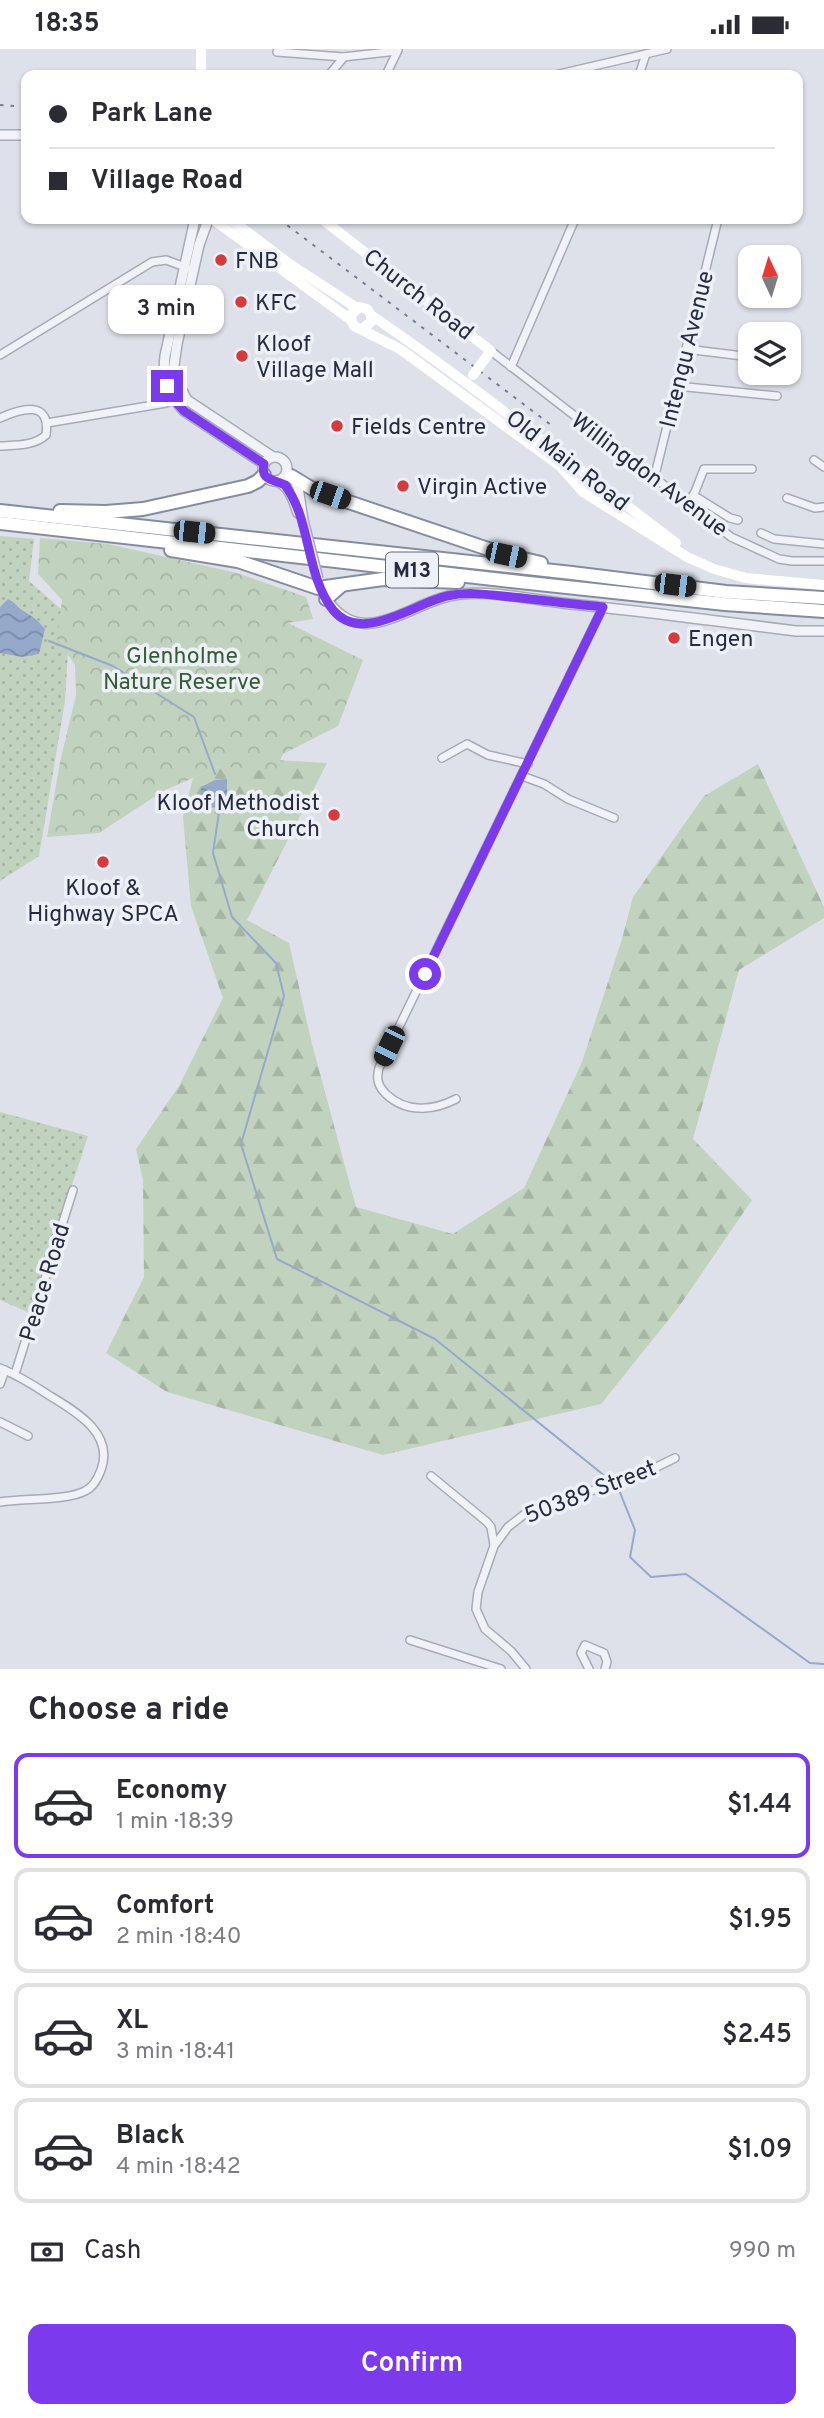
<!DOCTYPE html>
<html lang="en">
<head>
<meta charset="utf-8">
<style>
  body { margin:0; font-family:Overpass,sans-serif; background:#f7f7f7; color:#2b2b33; height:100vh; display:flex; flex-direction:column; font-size:26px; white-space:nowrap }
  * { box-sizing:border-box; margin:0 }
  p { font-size:23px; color:#7c7c81 }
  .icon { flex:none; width:38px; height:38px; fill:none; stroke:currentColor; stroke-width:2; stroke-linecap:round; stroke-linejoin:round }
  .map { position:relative; height:1620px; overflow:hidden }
  .details { display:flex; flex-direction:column; background:#fff; flex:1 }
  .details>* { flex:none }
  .banner { position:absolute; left:21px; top:21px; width:782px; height:154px; border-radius:14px; box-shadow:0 2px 5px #0004; display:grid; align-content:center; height:154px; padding:0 28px; background:#fff }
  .needle { width:46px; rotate:356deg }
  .buttons { position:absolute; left:738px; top:196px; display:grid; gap:14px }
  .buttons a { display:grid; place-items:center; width:63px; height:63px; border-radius:14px; background:#fff; box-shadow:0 2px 5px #0004; font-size:35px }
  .end { position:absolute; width:32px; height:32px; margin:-16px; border:9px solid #7c3aed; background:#fff; box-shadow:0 0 0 4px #fff }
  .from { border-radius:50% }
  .bubble { position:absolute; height:49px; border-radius:14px; background:#fff; box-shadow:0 2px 5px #0004; font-size:23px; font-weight:600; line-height:49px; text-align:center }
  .car { position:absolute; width:21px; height:42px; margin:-21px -10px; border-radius:9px; box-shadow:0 0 5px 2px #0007; background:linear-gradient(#222 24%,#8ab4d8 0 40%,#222 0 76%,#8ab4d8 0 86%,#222 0) }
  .banner b { display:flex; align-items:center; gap:24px; height:66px; font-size:26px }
  .banner b+b { border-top:2px solid #e1e1e2 }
  .banner i { width:18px; height:18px; background:#2b2b33 }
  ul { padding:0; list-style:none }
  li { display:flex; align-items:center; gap:21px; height:105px; margin:0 14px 10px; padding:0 14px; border:4px solid #e1e1e2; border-radius:14px }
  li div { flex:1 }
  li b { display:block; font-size:26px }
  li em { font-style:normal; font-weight:600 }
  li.on { border-color:#7c3aed }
  li>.icon { width:63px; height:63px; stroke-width:1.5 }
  h2 { padding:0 28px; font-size:32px; line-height:84px }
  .pay { display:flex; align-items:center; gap:18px; height:77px; padding:0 28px; font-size:26px }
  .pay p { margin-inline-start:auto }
  .button { display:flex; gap:14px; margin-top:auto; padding:14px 28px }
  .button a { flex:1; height:80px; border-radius:14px; background:#7c3aed; color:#fff; font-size:28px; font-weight:600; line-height:80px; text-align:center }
  .status { display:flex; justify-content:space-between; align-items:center; height:49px; padding:0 35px; background:#fff; direction:ltr }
  .status svg { height:19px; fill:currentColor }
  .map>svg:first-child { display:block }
  .grass { fill:url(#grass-dots) }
  .forest { fill:url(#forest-firs) }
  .park { fill:url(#park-crowns) }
  .water { fill:url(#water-waves) }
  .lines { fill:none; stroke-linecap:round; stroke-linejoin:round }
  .stream { stroke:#96a9cb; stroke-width:2 }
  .minor-casing { stroke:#a7abb6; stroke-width:10 }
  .tertiary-casing { stroke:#a7abb6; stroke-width:12 }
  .motorway-casing { stroke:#848ca0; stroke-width:16 }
  .minor { stroke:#f1f2f7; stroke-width:7 }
  .tertiary { stroke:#f1f2f7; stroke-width:9 }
  .secondary { stroke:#fff; stroke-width:10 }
  .motorway { stroke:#fff; stroke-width:12 }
  .rail { stroke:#767d93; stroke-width:2; stroke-dasharray:3.5 7; stroke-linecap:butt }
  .tertiary-bridge-casing { stroke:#a7abb6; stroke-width:12; stroke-linecap:butt }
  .tertiary-bridge { stroke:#f1f2f7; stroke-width:9 }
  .secondary-bridge { stroke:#fff; stroke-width:10 }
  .route { stroke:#7c3aed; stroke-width:9 }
  .poi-dot { fill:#d73a3c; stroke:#edf0f6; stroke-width:2.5 }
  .labels { text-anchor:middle; stroke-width:7; stroke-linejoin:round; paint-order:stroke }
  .shield { fill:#edf0f6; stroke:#626777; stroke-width:2 }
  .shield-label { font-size:21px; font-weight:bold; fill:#262c40 }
  .poi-label { font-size:23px; fill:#262c40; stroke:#edf0f6; text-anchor:start }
  .street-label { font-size:23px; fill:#262c40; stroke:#edf0f6 }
  .park-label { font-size:23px; fill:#355d32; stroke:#edf0f6 }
</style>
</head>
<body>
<div class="status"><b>18:35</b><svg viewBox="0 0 49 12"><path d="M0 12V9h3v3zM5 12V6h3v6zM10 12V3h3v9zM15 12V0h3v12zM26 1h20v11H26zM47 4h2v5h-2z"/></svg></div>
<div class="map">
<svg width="824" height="1620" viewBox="0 0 824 1620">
  <defs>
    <pattern id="grass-dots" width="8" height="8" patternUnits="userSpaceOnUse" patternTransform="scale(1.75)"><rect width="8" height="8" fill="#c1d3be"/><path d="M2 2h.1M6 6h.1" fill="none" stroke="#a6b5a4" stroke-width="1.8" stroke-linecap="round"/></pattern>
    <pattern id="forest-firs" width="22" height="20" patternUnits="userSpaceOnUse" patternTransform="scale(1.75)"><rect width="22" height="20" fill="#c1d3be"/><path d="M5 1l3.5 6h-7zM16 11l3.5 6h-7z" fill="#a6b5a4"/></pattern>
    <pattern id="park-crowns" width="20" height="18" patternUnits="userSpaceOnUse" patternTransform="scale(1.75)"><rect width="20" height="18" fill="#c1d3be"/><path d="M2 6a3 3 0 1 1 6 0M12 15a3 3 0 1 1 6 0" fill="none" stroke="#a6b5a4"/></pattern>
    <pattern id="water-waves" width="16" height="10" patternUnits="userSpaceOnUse" patternTransform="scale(1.75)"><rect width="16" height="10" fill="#96a9cb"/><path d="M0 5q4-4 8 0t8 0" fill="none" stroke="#7a8aa6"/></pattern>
  </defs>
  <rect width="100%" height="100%" fill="#dee1e9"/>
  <g class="grass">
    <path d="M0,487l34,3 -5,42 41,36 -5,84 -26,155 -39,25z"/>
    <path d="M0,1063l88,24 -58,177 -30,-13z"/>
  </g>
  <path class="forest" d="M240,709l87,5 -80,157 42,23 23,101 44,163 97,27 71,-46 58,-126 40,-123 11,-42 71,-101 54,-32 66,143v11l-85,52 -46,169 59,61 -74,108 -77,96 -218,51 -216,-63 -61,-39 38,-76 -1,-97 -7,-31 43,-63 44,-88 -32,-92 -8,-89 10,-39z"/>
  <path class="park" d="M40,489l68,6 129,29 69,24 7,22 -25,4 75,37 -25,66 -55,28 -8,18 -54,-6 -56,24 -66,43 -52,4 13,-75 16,-67 -1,-30 -18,-26 5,-39 -24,-26z"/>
  <g class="water">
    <path d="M8,550c7,3 8,7 14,11 12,8 13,7 23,19l-6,25 -17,3 -22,-4v-46z"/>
    <path d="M227,730v27l-27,3 1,-22 14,-7z"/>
  </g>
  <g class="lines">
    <g class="stream">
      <path d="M49,592l64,25 81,51 21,57"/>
      <path d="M220,756l-7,48 19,64 44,46 8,33 -43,148 36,115 158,80 176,142"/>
      <path d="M619,1441l16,40 -5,27 21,20 35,-3 124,89 14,1"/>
    </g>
    <defs>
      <g id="minor">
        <path d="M277,3l66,5 54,-6"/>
        <path d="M329,26l15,-18"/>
        <path d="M386,26l12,-25"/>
        <path d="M555,26l112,-26"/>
        <path d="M639,26l7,-21"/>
        <path d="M686,300l65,8"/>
        <path d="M491,302l240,186 48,22 13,2h32"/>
        <path d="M0,306l152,-93 14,-2 22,8"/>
        <path d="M789,310l1,1"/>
        <path d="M511,318l64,-148"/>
        <path d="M677,337l100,10"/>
        <path d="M0,369c22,-10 51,-18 46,17 -12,11 -30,10 -46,11"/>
        <path d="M47,374l119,-20 11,-4"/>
        <path d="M814,411l10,7"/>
        <path d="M654,430l64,-260"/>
        <path d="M693,446l37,23 8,2"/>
        <path d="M787,449l28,10 9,-1"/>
        <path d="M689,458l15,-38h48"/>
        <path d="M761,484l13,6 50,5"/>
        <path d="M442,709l25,-14 21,11 40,9"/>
        <path d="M522,727l22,8 24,15 46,19"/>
        <path d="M456,1050c-23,12 -50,14 -70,-5 -8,-8 -10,-15 -7,-26l224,-461"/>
        <path d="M0,1319c17,7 32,16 47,26 26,16 68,38 54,76 -3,8 -7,17 -16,21 -19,10 -62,7 -85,11"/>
        <path d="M15,1325l58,-184"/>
        <path d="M0,1335l5,-14"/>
        <path d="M0,1373l28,14"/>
        <path d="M431,1427l56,46 4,5 3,18"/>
        <path d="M410,1591l91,29"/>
        <path d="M526,1620l-15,-18 -26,-22 -9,-20 2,-17 16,-46 14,-19 22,-17 106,-33 39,-19"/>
        <path d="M589,1620l-8,-16 4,-8 19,8 3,9 -2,7"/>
      </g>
      <g id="tertiary">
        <path d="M0,86h26"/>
        <path d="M195,170l-30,137c-3,22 4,39 19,55l80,53"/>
        <path d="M208,171l-9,25 -22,99 -3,21 1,12 12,23 86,57"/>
        <circle cx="275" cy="420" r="12"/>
        <path d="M293,429l5,9 5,33"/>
        <path d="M275,432c15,4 18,19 23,32"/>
        <path d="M324,546c37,62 86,4 137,-1 33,-3 69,5 101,9 78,8 156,18 234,28h28"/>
      </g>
      <g id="motorway">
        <path d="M291,427l25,15 190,64 35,8"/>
        <path d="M0,462l572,62 154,19 98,6"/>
        <path d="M60,462l46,1 37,-3 105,-23 10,-5 6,-6"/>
        <path d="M0,474l520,59 205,22 99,7"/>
        <path d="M171,501l67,11 80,27 65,-9 75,3"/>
        <path d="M326,550l16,-14"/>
      </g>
    </defs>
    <use href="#minor" class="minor-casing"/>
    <use href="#tertiary" class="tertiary-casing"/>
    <use href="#motorway" class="motorway-casing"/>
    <use href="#minor" class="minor"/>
    <use href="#tertiary" class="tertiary"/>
    <g class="secondary">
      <path d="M201,0v26"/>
      <path d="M230,170l61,46 66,43"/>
      <path d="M322,170l169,132 -7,9"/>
      <path d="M214,171l137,100"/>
      <path d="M371,266c105,72 203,151 305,228"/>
      <path d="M363,279l8,-6v-7l-4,-6 -7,-2 -8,6 -1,7 3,6 46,23 160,117 23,26 104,65 27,12 32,9 78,7"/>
    </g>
    <use href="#motorway" class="motorway"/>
    <g class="rail">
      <path d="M0,56l26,2"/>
      <path d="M279,170l276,209"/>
    </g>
    <defs>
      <path id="tertiary-bridge" d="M303,471l15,59"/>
    </defs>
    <use href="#tertiary-bridge" class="tertiary-bridge-casing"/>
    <use href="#tertiary-bridge" class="tertiary-bridge"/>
    <path class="secondary-bridge" d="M473,326l11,-15"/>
  </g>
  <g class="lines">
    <path class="route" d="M167,337l7,14 10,11 80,53c-4,17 10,15 21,21 27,37 20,89 48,125 28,35 82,-7 114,-14 22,-5 43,-1 65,1 30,3 60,7 91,10l-178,367"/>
  </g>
  <g class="poi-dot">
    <circle cx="221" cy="211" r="7"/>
    <circle cx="241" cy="253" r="7"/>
    <circle cx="242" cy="307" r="7"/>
    <circle cx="337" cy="377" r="7"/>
    <circle cx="403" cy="437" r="7"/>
    <circle cx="674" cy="589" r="7"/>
    <circle cx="334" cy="766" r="7"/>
    <circle cx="103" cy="813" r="7"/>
  </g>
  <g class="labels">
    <rect class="shield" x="386" y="503.5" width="52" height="35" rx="5"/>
    <g class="shield-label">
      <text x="412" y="528">M13</text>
    </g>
    <g class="poi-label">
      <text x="235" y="219">FNB</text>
      <text x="255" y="261">KFC</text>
      <text x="256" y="302">Kloof<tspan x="256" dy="26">Village Mall</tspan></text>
      <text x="351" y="385">Fields Centre</text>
      <text x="417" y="445">Virgin Active</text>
      <text x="688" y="597">Engen</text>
      <text x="320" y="761" text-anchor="end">Kloof Methodist<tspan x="320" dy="26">Church</tspan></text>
      <text x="103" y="846" text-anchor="middle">Kloof &amp;<tspan x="103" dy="26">Highway SPCA</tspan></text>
    </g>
    <g class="street-label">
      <text transform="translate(419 245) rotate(38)" y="8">Church Road</text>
      <text transform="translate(686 300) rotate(-76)" y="8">Intengu Avenue</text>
      <text transform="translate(568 411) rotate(38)" y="8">Old Main Road</text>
      <text transform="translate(650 425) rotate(37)" y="8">Willingdon Avenue</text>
      <text transform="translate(44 1233) rotate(-73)" y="8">Peace Road</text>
      <text transform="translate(590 1442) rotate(-21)" y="8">50389 Street</text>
    </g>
    <g class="park-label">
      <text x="182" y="614">Glenholme<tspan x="182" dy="26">Nature Reserve</tspan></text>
    </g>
  </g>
</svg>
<div class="buttons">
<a><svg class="needle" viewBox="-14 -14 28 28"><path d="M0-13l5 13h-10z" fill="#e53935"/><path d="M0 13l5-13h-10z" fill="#7c7c81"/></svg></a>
<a><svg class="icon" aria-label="layers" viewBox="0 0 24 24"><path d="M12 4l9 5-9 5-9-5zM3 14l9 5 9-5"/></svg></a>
</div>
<i class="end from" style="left:425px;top:925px"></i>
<i class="end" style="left:167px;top:337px"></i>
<div class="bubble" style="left:108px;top:236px;width:116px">3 min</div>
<i class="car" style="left:330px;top:446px;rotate:109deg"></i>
<i class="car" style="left:194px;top:483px;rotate:96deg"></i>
<i class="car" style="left:506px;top:506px;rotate:102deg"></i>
<i class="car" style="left:675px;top:536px;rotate:97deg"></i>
<i class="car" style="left:389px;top:997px;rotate:206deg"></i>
<div class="banner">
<b><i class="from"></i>Park Lane</b>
<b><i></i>Village Road</b>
</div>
</div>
<section class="details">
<h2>Choose a ride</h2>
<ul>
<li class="on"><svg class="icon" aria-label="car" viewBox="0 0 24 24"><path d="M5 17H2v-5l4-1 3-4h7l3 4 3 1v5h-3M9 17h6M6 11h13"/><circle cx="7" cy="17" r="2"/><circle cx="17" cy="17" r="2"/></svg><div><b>Economy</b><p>1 min · 18:39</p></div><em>$1.44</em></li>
<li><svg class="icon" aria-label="car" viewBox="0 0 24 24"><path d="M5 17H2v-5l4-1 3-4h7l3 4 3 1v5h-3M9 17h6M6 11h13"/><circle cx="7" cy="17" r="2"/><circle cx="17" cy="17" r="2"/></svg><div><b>Comfort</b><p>2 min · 18:40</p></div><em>$1.95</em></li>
<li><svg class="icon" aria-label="car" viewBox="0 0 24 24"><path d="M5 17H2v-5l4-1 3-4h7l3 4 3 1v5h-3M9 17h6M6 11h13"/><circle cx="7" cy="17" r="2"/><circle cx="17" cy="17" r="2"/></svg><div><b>XL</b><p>3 min · 18:41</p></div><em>$2.45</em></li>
<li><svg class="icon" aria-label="car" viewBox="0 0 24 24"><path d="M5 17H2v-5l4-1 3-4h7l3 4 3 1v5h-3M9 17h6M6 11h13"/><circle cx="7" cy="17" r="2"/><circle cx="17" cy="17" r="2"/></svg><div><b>Black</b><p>4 min · 18:42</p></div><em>$1.09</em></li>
</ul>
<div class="pay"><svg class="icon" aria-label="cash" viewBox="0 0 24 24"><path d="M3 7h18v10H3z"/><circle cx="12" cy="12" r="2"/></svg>Cash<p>990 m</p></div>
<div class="button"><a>Confirm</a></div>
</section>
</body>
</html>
